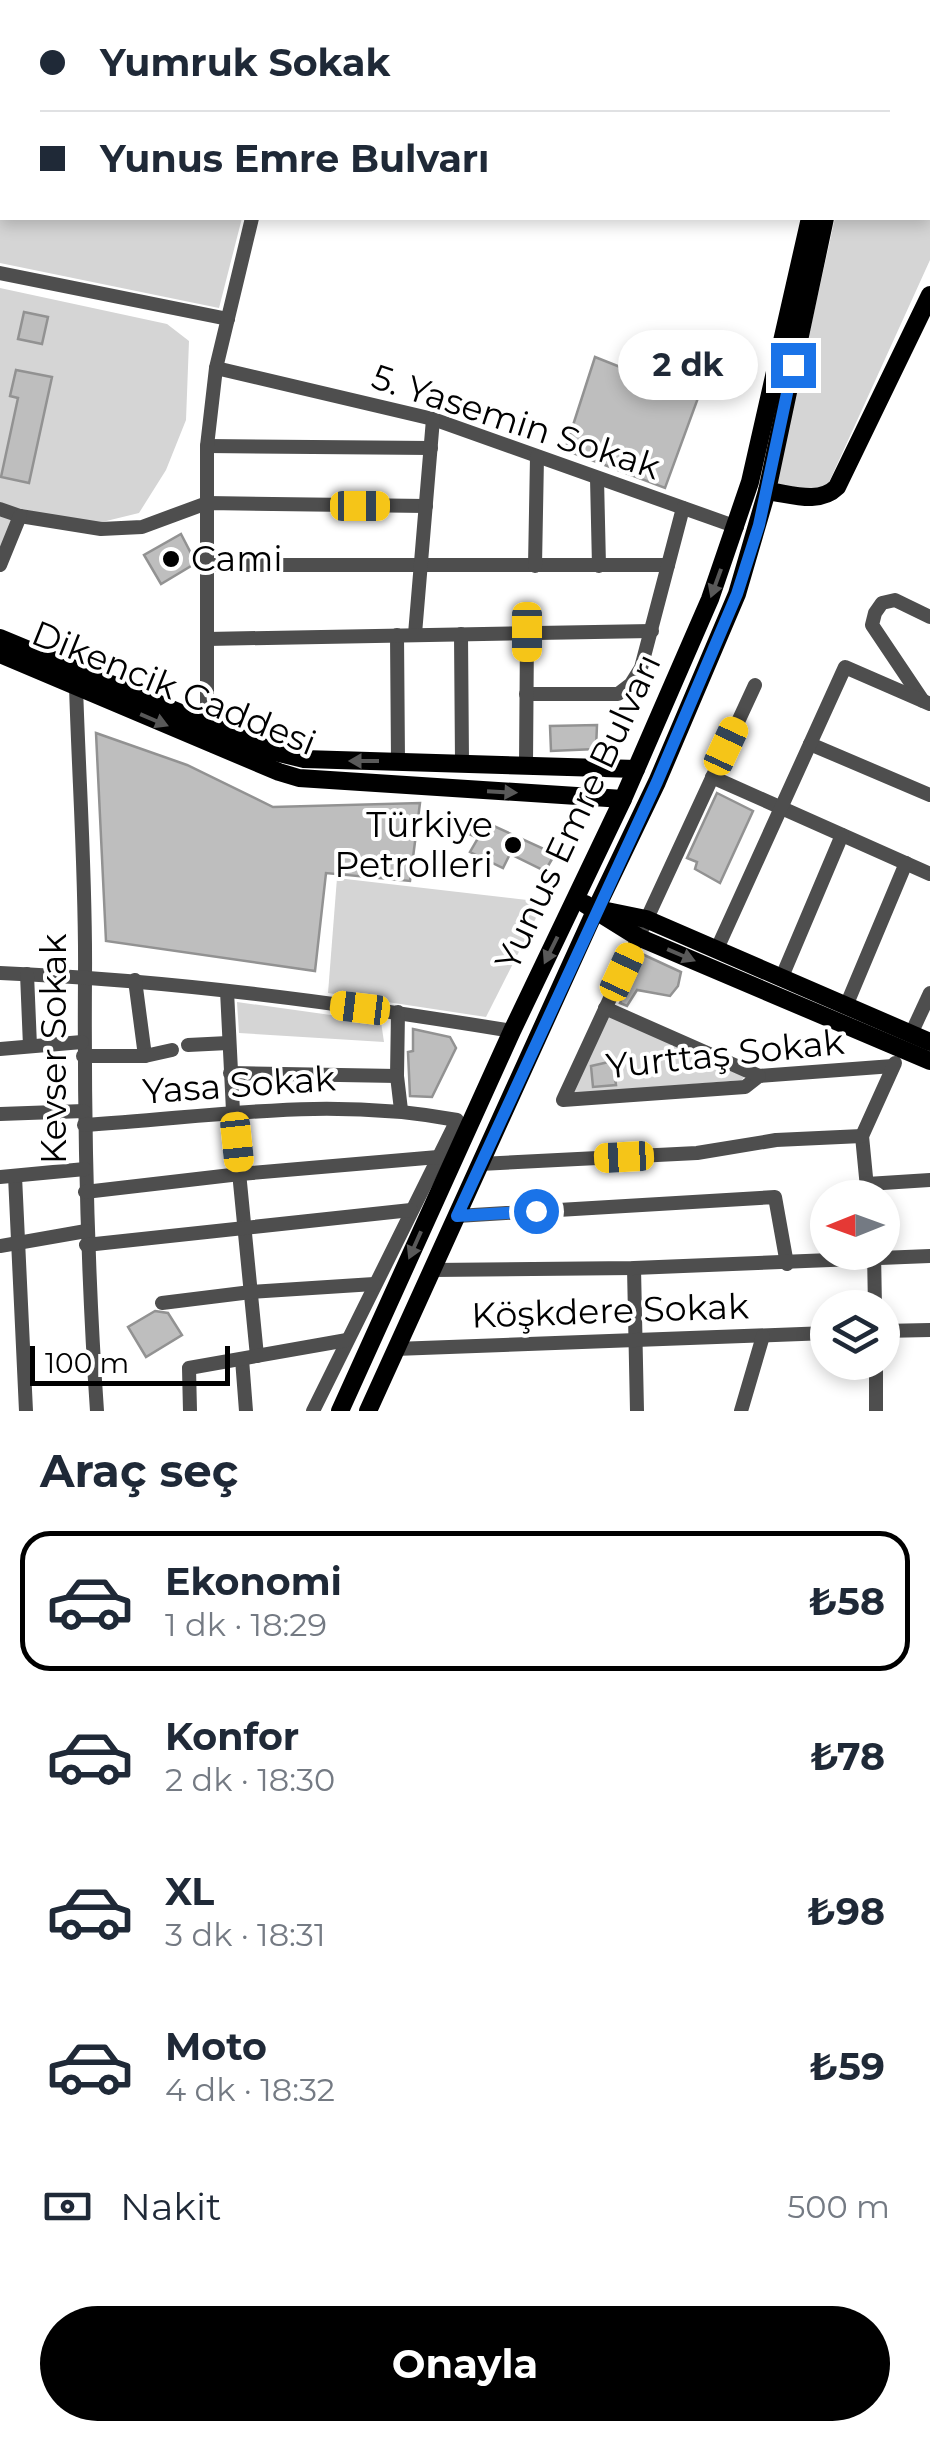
<!DOCTYPE html>
<html lang="tr">
<head>
<meta charset="utf-8">
<style>
  body { margin:0; font-family:Montserrat,sans-serif; background:#f2f2f3; color:#1f2937; height:100vh; display:flex; flex-direction:column; font-size:38px; white-space:nowrap }
  * { box-sizing:border-box; margin:0 }
  p { font-size:32px; color:#747a83 }
  .icon { flex:none; width:55px; height:55px; fill:none; stroke:currentColor; stroke-width:2; stroke-linecap:round; stroke-linejoin:round }
  .map { position:relative; height:1411px; overflow:hidden }
  .side { display:flex; flex-direction:column; background:#fff; flex:1 }
  .side>* { flex:none }
  .guide { position:absolute; left:0px; top:0px; width:930px; height:220px; box-shadow:0 5px 15px #0003; display:grid; align-content:center; height:220px; padding:0 40px; background:#fff }
  .needle { width:65px; rotate:269deg }
  .tools { position:absolute; left:810px; top:1180px; display:grid; gap:20px }
  .tools a { display:grid; place-items:center; width:90px; height:90px; border-radius:50%; background:#fff; box-shadow:0 5px 15px #0003; font-size:50px }
  .scale { position:absolute; left:30px; bottom:25px; width:200px; box-sizing:border-box; padding-left:10px; border:5px solid #000; border-top:0; font-size:28px; line-height:35px; white-space:nowrap; color:#000; -webkit-text-stroke:8px #fff; paint-order:stroke }
  .end { position:absolute; width:45px; height:45px; margin:-22px; border:12px solid #1a73e8; background:#fff; box-shadow:0 0 0 5px #fff }
  .from { border-radius:50% }
  .bubble { position:absolute; height:70px; border-radius:35px; background:#fff; box-shadow:0 5px 15px #0003; font-size:32px; font-weight:700; line-height:70px; text-align:center }
  .car { position:absolute; width:30px; height:60px; margin:-30px -15px; border-radius:12px; box-shadow:0 0 8px 2px #0007; background:linear-gradient(#f5c518 24%,#345 0 40%,#f5c518 0 76%,#345 0 86%,#f5c518 0) }
  .guide b { display:flex; align-items:center; gap:35px; height:95px; font-size:38px }
  .guide b+b { border-top:2px solid #e0e1e3 }
  .guide i { width:25px; height:25px; background:#1f2937 }
  ul { padding:0; list-style:none }
  li { display:flex; align-items:center; gap:30px; height:140px; margin:0 20px 15px; padding:0 20px; border:5px solid transparent; border-radius:30px }
  li div { flex:1 }
  li b { display:block; font-size:38px }
  li em { font-style:normal; font-weight:700 }
  li.on { border-color:#000 }
  li>.icon { width:90px; height:90px; stroke-width:1.5 }
  h2 { padding:0 40px; font-size:45px; line-height:120px }
  .pay { display:flex; align-items:center; gap:25px; height:110px; padding:0 40px; font-size:38px }
  .pay p { margin-inline-start:auto }
  .action { display:flex; gap:20px; margin-top:auto; padding:20px 40px }
  .action a { flex:1; height:115px; border-radius:60px; background:#000; color:#fff; font-size:40px; font-weight:700; line-height:115px; text-align:center }
  .map>svg:first-child { display:block }
  .green { fill:#d5d5d5 }
  .building { fill:#bebebe; stroke:#929292; stroke-width:2.5 }
  .lines { fill:none; stroke-linecap:round; stroke-linejoin:round }
  .minor { stroke:#4e4e4e; stroke-width:14 }
  .major { stroke:#000; stroke-width:18 }
  .oneway { fill:#595959 }
  .route { stroke:#1a73e8; stroke-width:12 }
  .poi-dot { fill:#000; stroke:#fff; stroke-width:4 }
  .labels { text-anchor:middle; stroke-width:8; stroke-linejoin:round; paint-order:stroke }
  .street-label { font-size:35px; fill:#000; stroke:#fff }
  .poi-label { font-size:35px; fill:#000; stroke:#fff; text-anchor:start }
</style>
</head>
<body>
<div class="map">
<svg width="930" height="1411" viewBox="0 0 930 1411">
  <rect width="100%" height="100%" fill="#fff"/>
  <g class="green">
    <path d="M884,0h46v260l-105,231 -50,-4 60,-269h93v-216h-44z"/>
    <path d="M0,4l2,214h240l-23,90 -219,-45z"/>
    <path d="M0,288l167,36 22,17 -3,79 -20,50 -27,43 -41,10 -82,-3 -16,39z"/>
    <path d="M337,878l207,24 -58,115 -158,-24z"/>
    <path d="M237,1002l144,20 3,20 -145,-9z"/>
    <path d="M608,1014l137,62 -3,4 -171,14z"/>
  </g>
  <g class="building">
    <path d="M24,312l24,5 -6,27 -24,-5z"/>
    <path d="M595,357l103,41 -33,90 -100,-38z"/>
    <path d="M16,370l36,7 -23,106 -28,-6 17,-79 -8,-2z"/>
    <path d="M181,534l15,29 -35,21 -17,-29z"/>
    <path d="M597,725l-1,24 -45,2 -1,-25z"/>
    <path d="M96,733l91,32 86,42 147,-4 -10,78 -84,-8 -11,98 -209,-30z"/>
    <path d="M717,793l36,18 -33,72 -25,-14 2,-7 -10,-4z"/>
    <path d="M474,817l81,37 -10,17 -35,-17 -7,14 -33,-16 8,-14 -11,-5z"/>
    <path d="M642,954l39,18 -3,14 -8,10 -33,-6 -10,16 -7,-3z"/>
    <path d="M413,1029l37,8 6,11 -24,49 -22,-1 -2,-44 5,-1z"/>
    <path d="M613,1061l3,24 -23,2 -2,-21z"/>
    <path d="M155,1311l13,2 14,22 -36,22 -18,-30z"/>
  </g>
  <g class="lines">
    <g class="minor">
      <path d="M67,0l11,2"/>
      <path d="M304,2l1,-2"/>
      <path d="M0,273l228,46"/>
      <path d="M216,368l217,51 304,108"/>
      <path d="M207,446l224,2"/>
      <path d="M597,478l2,88"/>
      <path d="M0,509l20,7 81,13 41,-2 65,-24 219,3"/>
      <path d="M0,565l20,-49"/>
      <path d="M207,565h461"/>
      <path d="M535,566l2,-109"/>
      <path d="M415,634l18,-215"/>
      <path d="M461,634l1,128"/>
      <path d="M397,635l1,126"/>
      <path d="M207,639l445,-8"/>
      <path d="M755,685l-192,415 182,-13 14,-11 134,-10"/>
      <path d="M76,686c3,97 10,194 9,290 -1,146 2,290 12,435"/>
      <path d="M526,694h92l13,-10 10,-16 42,-160"/>
      <path d="M923,701l-51,-76 3,-12 7,-10 13,-3 35,17"/>
      <path d="M207,724v-278l9,-78 36,-150"/>
      <path d="M810,744l120,51"/>
      <path d="M526,764l1,-132"/>
      <path d="M712,777l218,97"/>
      <path d="M716,951l129,-284 85,37"/>
      <path d="M0,973c171,7 342,30 512,58"/>
      <path d="M27,974l3,72"/>
      <path d="M781,979l61,-144"/>
      <path d="M135,980l10,76"/>
      <path d="M227,991l6,120 24,245"/>
      <path d="M846,1006l60,-143"/>
      <path d="M605,1008l154,68"/>
      <path d="M398,1012l-1,64 4,34"/>
      <path d="M911,1034l19,-41"/>
      <path d="M188,1045l40,-2"/>
      <path d="M0,1049l82,-7"/>
      <path d="M83,1056h62l27,-6"/>
      <path d="M230,1073l167,3"/>
      <path d="M0,1114l84,-3"/>
      <path d="M84,1125c131,-8 241,-29 373,-5l-144,291"/>
      <path d="M862,1136l33,-73"/>
      <path d="M862,1136l6,62"/>
      <path d="M480,1164l217,-11 79,-13 86,-4"/>
      <path d="M15,1176l11,235"/>
      <path d="M0,1177l85,-8"/>
      <path d="M867,1184l63,-4"/>
      <path d="M85,1192l155,-18 198,-17"/>
      <path d="M457,1216l318,-19 12,67"/>
      <path d="M86,1245l325,-35"/>
      <path d="M0,1246l86,-15"/>
      <path d="M874,1252l1,56"/>
      <path d="M634,1268l3,143"/>
      <path d="M433,1270l201,-2 296,-12"/>
      <path d="M162,1303l89,-11 123,-8"/>
      <path d="M882,1331l48,-1"/>
      <path d="M395,1349l433,-16"/>
      <path d="M242,1359l4,52"/>
      <path d="M190,1411l-1,-43 158,-28"/>
      <path d="M741,1411l22,-75"/>
      <path d="M876,1411v-49"/>
    </g>
    <g class="major">
      <path d="M858,2v-2"/>
      <path d="M873,2v-2"/>
      <path d="M767,491c24,3 52,14 70,-4l93,-192"/>
      <path d="M0,638l275,114 29,7 332,10"/>
      <path d="M0,654l279,118 20,6 324,21"/>
      <path d="M585,904l53,33 292,124"/>
      <path d="M607,911l39,8 284,123"/>
      <path d="M340,1411l172,-380 111,-232 87,-200 40,-117 60,-264"/>
      <path d="M368,1411l228,-502 61,-127 80,-188 30,-103 58,-273"/>
    </g>
  </g>
  <defs><path id="oneway-solid" d="M-6-.8H1V-3.2L6.5 0L1 3.2V.8H-6Z" transform="scale(2.5)"/></defs>
  <g class="oneway">
    <use href="#oneway-solid" transform="translate(716 583) rotate(110)"/>
    <use href="#oneway-solid" transform="translate(154 720) rotate(23)"/>
    <use href="#oneway-solid" transform="translate(364 761) rotate(-180)"/>
    <use href="#oneway-solid" transform="translate(502 792) rotate(3)"/>
    <use href="#oneway-solid" transform="translate(551 950) rotate(116)"/>
    <use href="#oneway-solid" transform="translate(681 955) rotate(23)"/>
    <use href="#oneway-solid" transform="translate(415 1245) rotate(114)"/>
  </g>
  <g class="lines">
    <path class="route" d="M536,1211l-79,5 200,-434 80,-188 22,-69 34,-160"/>
  </g>
  <g class="poi-dot">
    <circle cx="171" cy="559" r="10"/>
    <circle cx="513" cy="845" r="10"/>
  </g>
  <g class="labels">
    <g class="street-label">
      <text transform="translate(516 422) rotate(18)" y="12">5. Yasemin Sokak</text>
      <text transform="translate(174 688) rotate(22)" y="12">Dikencik Caddesi</text>
      <text transform="translate(578 812) rotate(-65)" y="12">Yunus Emre Bulvarı</text>
      <text transform="translate(54 1049) rotate(-90)" y="12">Kevser Sokak</text>
      <text transform="translate(725 1054) rotate(-6)" y="12">Yurttaş Sokak</text>
      <text transform="translate(239 1085) rotate(-4)" y="12">Yasa Sokak</text>
      <text transform="translate(610 1311) rotate(-2)" y="12">Köşkdere Sokak</text>
    </g>
    <g class="poi-label">
      <text x="191" y="571">Cami</text>
      <text x="493" y="837" text-anchor="end">Türkiye<tspan x="493" dy="40">Petrolleri</tspan></text>
    </g>
  </g>
</svg>
<div class="tools">
<a><svg class="needle" viewBox="-14 -14 28 28"><path d="M0-13l5 13h-10z" fill="#e53935"/><path d="M0 13l5-13h-10z" fill="#747a83"/></svg></a>
<a><svg class="icon" aria-label="layers" viewBox="0 0 24 24"><path d="M12 4l9 5-9 5-9-5zM3 14l9 5 9-5"/></svg></a>
</div>
<div class="scale">100 m</div>
<i class="end from" style="left:536px;top:1211px"></i>
<i class="end" style="left:793px;top:365px"></i>
<div class="bubble" style="left:618px;top:330px;width:140px">2 dk</div>
<i class="car" style="left:360px;top:506px;rotate:90deg"></i>
<i class="car" style="left:527px;top:632px;rotate:180deg"></i>
<i class="car" style="left:726px;top:746px;rotate:25deg"></i>
<i class="car" style="left:622px;top:972px;rotate:25deg"></i>
<i class="car" style="left:360px;top:1008px;rotate:277deg"></i>
<i class="car" style="left:237px;top:1142px;rotate:174deg"></i>
<i class="car" style="left:624px;top:1157px;rotate:267deg"></i>
<div class="guide">
<b><i class="from"></i>Yumruk Sokak</b>
<b><i></i>Yunus Emre Bulvarı</b>
</div>
</div>
<section class="side">
<h2>Araç seç</h2>
<ul>
<li class="on"><svg class="icon" aria-label="car" viewBox="0 0 24 24"><path d="M5 17H2v-5l4-1 3-4h7l3 4 3 1v5h-3M9 17h6M6 11h13"/><circle cx="7" cy="17" r="2"/><circle cx="17" cy="17" r="2"/></svg><div><b>Ekonomi</b><p>1 dk · 18:29</p></div><em>₺58</em></li>
<li><svg class="icon" aria-label="car" viewBox="0 0 24 24"><path d="M5 17H2v-5l4-1 3-4h7l3 4 3 1v5h-3M9 17h6M6 11h13"/><circle cx="7" cy="17" r="2"/><circle cx="17" cy="17" r="2"/></svg><div><b>Konfor</b><p>2 dk · 18:30</p></div><em>₺78</em></li>
<li><svg class="icon" aria-label="car" viewBox="0 0 24 24"><path d="M5 17H2v-5l4-1 3-4h7l3 4 3 1v5h-3M9 17h6M6 11h13"/><circle cx="7" cy="17" r="2"/><circle cx="17" cy="17" r="2"/></svg><div><b>XL</b><p>3 dk · 18:31</p></div><em>₺98</em></li>
<li><svg class="icon" aria-label="car" viewBox="0 0 24 24"><path d="M5 17H2v-5l4-1 3-4h7l3 4 3 1v5h-3M9 17h6M6 11h13"/><circle cx="7" cy="17" r="2"/><circle cx="17" cy="17" r="2"/></svg><div><b>Moto</b><p>4 dk · 18:32</p></div><em>₺59</em></li>
</ul>
<div class="pay"><svg class="icon" aria-label="cash" viewBox="0 0 24 24"><path d="M3 7h18v10H3z"/><circle cx="12" cy="12" r="2"/></svg>Nakit<p>500 m</p></div>
<div class="action"><a>Onayla</a></div>
</section>
</body>
</html>
